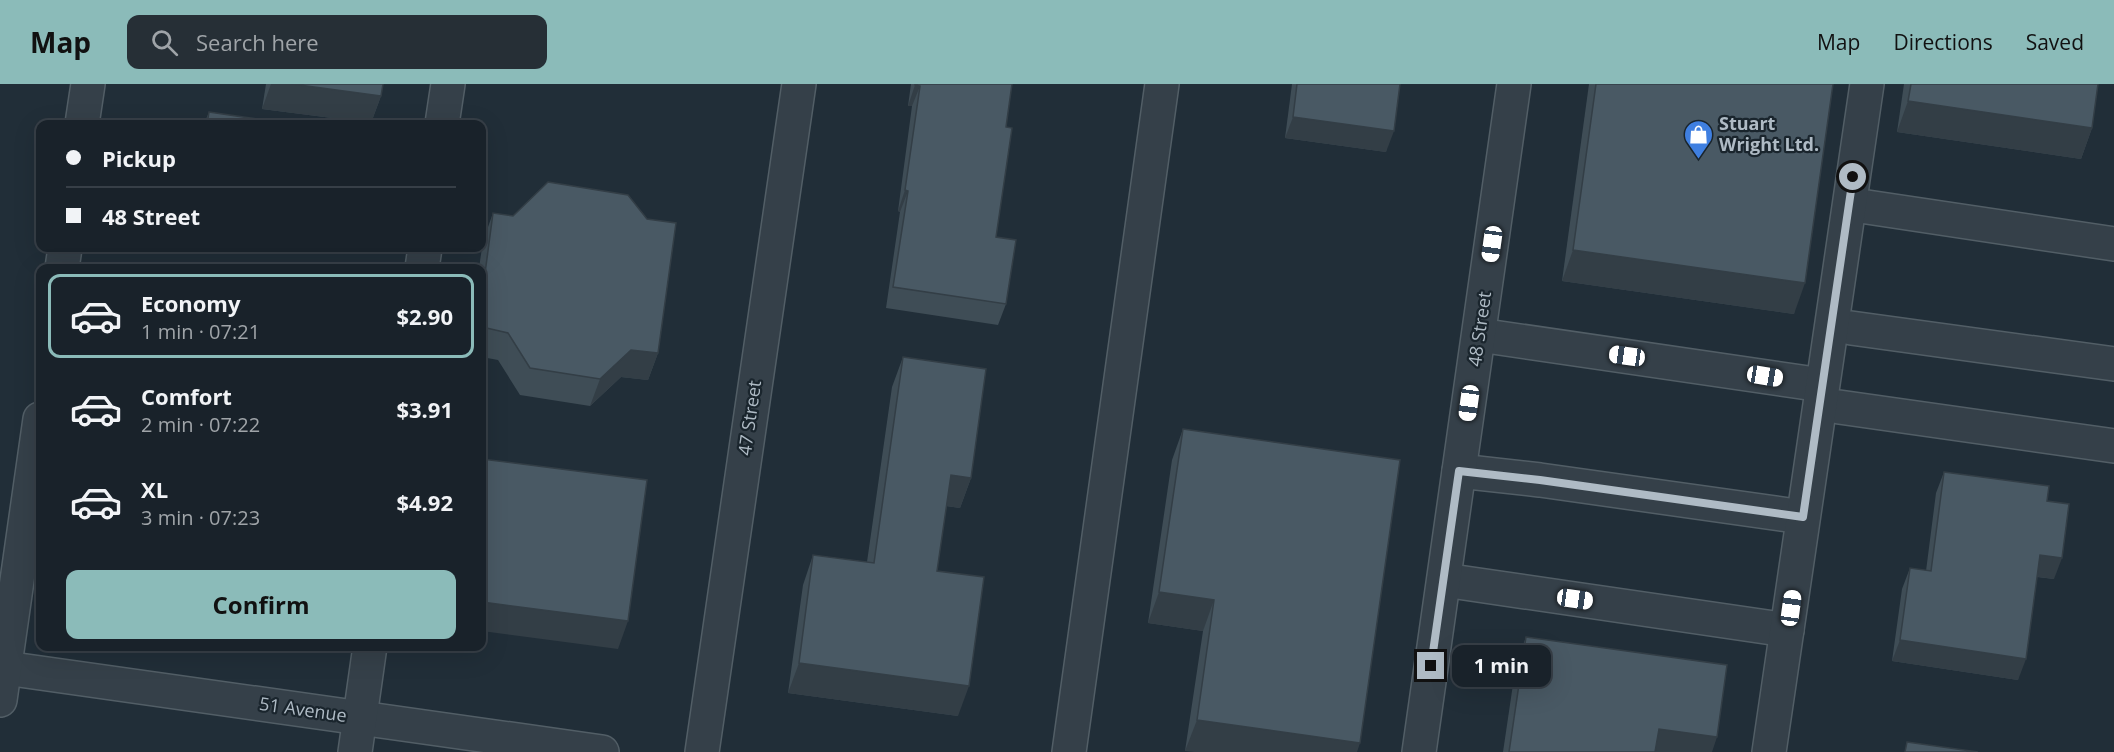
<!DOCTYPE html>
<html lang="en">
<head>
<meta charset="utf-8">
<style>
  body { margin:0; font-family:"Open Sans",sans-serif; background:#262f36; color:#f1f3f6; height:100vh; display:flex; flex-direction:column; font-size:22px; white-space:nowrap }
  * { box-sizing:border-box; margin:0 }
  p { font-size:20px; color:#9fa4a8 }
  .icon { flex:none; width:33px; height:33px; fill:none; stroke:currentColor; stroke-width:2; stroke-linecap:round; stroke-linejoin:round }
  .map { position:relative; flex:1; overflow:hidden }
  .sheet { position:absolute; left:36px; top:180px; width:450px; height:387px; display:flex; flex-direction:column; background:#19222a; border-radius:12px; box-shadow:0 6px 24px #0002,0 0 0 2px #373f47 }
  .sheet>* { flex:none }
  .top-card { position:absolute; left:36px; top:36px; width:450px; height:132px; border-radius:12px; box-shadow:0 6px 24px #0002,0 0 0 2px #373f47; display:grid; align-content:center; height:132px; padding:0 30px; background:#19222a }
  .end { position:absolute; width:27px; height:27px; margin:-14px; border:8px solid #afbbc5; background:#111; box-shadow:0 0 0 3px #111 }
  .from { border-radius:50% }
  .bubble { position:absolute; height:42px; border-radius:12px; background:#19222a; box-shadow:0 6px 24px #0002,0 0 0 2px #373f47; font-size:20px; font-weight:700; line-height:42px; text-align:center }
  .car { position:absolute; width:18px; height:36px; margin:-18px -9px; border-radius:8px; box-shadow:0 0 4px 2px #0007; background:linear-gradient(#fff 24%,#345 0 40%,#fff 0 76%,#345 0 86%,#fff 0) }
  .top-card b { display:flex; align-items:center; gap:21px; height:57px; font-size:22px }
  .top-card b+b { border-top:2px solid #373f47 }
  .top-card i { width:15px; height:15px; background:#f1f3f6 }
  ul { padding:10px 0 0; list-style:none }
  li { display:flex; align-items:center; gap:18px; height:84px; margin:0 12px 9px; padding:0 18px; border:3px solid transparent; border-radius:12px }
  li div { flex:1 }
  li b { display:block; font-size:22px }
  li em { font-style:normal; font-weight:700 }
  li.on { border-color:#8bbbb9 }
  li>.icon { width:54px; height:54px; stroke-width:1.5 }
  .primary-button { display:flex; gap:12px; margin-top:auto; padding:12px 30px }
  .primary-button a { flex:1; height:69px; border-radius:12px; background:#8bbbb9; color:#111; font-size:24px; font-weight:700; line-height:69px; text-align:center }
  header { display:flex; align-items:center; gap:36px; box-sizing:border-box; height:84px; padding:0 30px; background:#8bbbb9; color:#111 }
  header strong { font-size:28px }
  nav { display:flex; gap:33px; margin-inline-start:auto; font-size:21px }
  .search { width:420px; height:54px; background:#262f36; display:flex; align-items:center; gap:15px; box-sizing:border-box; padding:0 21px; border-radius:12px; color:#9fa4a8; font-size:22px }
  .map>svg:first-child { display:block }
  .lines { fill:none; stroke-linecap:round; stroke-linejoin:round }
  .minor-casing { stroke:#525e66; stroke-width:36 }
  .minor { stroke:#354049; stroke-width:33 }
  .wall { fill:#3f4d56 }
  .shaded-wall { fill:#333e46 }
  .building { fill:#495964; stroke:#333e46; stroke-width:1.5 }
  .route { stroke:#afbbc5; stroke-width:8 }
  .labels { text-anchor:middle; stroke-width:4.5; stroke-linejoin:round; paint-order:stroke }
  .poi-label { font-size:18px; font-weight:bold; fill:#afbbc5; stroke:#1a252d; text-anchor:start }
  .street-label { font-size:18px; fill:#afbbc5; stroke:#1a252d }
</style>
</head>
<body>
<header>
<strong>Map</strong>
<div class="search"><svg class="icon" aria-label="search" viewBox="0 0 24 24"><circle cx="10" cy="10" r="6"/><path d="M15 15l6 6"/></svg>Search here</div>
<nav><a>Map</a><a>Directions</a><a>Saved</a></nav>
</header>
<div class="map">
<svg width="2114" height="668" viewBox="0 0 2114 668">
  <rect width="100%" height="100%" fill="#212e38"/>
  <g class="lines">
    <defs>
      <g id="minor">
        <path d="M82,40l6,-40"/>
        <path d="M442,40l6,-40"/>
        <path d="M1867,123l247,37"/>
        <path d="M62,184l3,-20"/>
        <path d="M422,184l3,-20"/>
        <path d="M1851,244l263,36"/>
        <path d="M1479,251l343,50"/>
        <path d="M1839,323l275,39"/>
        <path d="M1459,387l81,9 263,37"/>
        <path d="M1444,496l343,50"/>
        <path d="M5,584l597,84"/>
        <path d="M0,616l40,-281"/>
        <path d="M355,668l15,-106"/>
        <path d="M702,668l97,-668"/>
        <path d="M1069,668l93,-668"/>
        <path d="M1419,668l95,-668"/>
        <path d="M1769,668l98,-668"/>
      </g>
    </defs>
    <use href="#minor" class="minor-casing"/>
    <use href="#minor" class="minor"/>
  </g>
  <g class="wall">
    <path d="M266,0h117l-2,12 -10,27 -109,-14z"/>
    <path d="M911,0h101l-6,43 -10,110 10,67 -8,21 -112,-17 14,-96 -2,-1 14,-105h-4z"/>
    <path d="M1292,0h108l-14,68 -101,-14z"/>
    <path d="M1589,0h244l-39,230 -232,-33z"/>
    <path d="M1904,0h194l-6,44 -11,31 -184,-27z"/>
    <path d="M209,28l-2,12h-3z"/>
    <path d="M493,129l165,140 -10,27 -27,-3 -31,29 -70,-11 -22,-35 -16,-3v-89h-3l4,-27z"/>
    <path d="M206,164h36l-2,5z"/>
    <path d="M903,273l68,121 -11,30 -14,-2 -9,65 21,145 -170,-23 15,-108 10,-30 54,7 25,-175z"/>
    <path d="M1183,345l174,323 -172,-1 18,-120 -55,-8 24,-163z"/>
    <path d="M1944,388l103,29 7,78 -17,-2 -19,103 -126,-19 10,-72 8,-21 16,3 10,-78z"/>
    <path d="M1526,553l186,115h-209l13,-88z"/>
  </g>
  <g class="shaded-wall">
    <path d="M271,0h21l89,12 -10,27 -109,-14z"/>
    <path d="M915,1l5,1 -8,20h-4z"/>
    <path d="M1908,17l184,27 -11,31 -184,-27z"/>
    <path d="M1293,33l101,14 -8,21 -101,-14z"/>
    <path d="M905,106l3,1 -8,21 -2,-1z"/>
    <path d="M1573,166l232,33 -11,31 -232,-33z"/>
    <path d="M631,266l27,3 -10,27 -27,-3 -31,29 10,-27z"/>
    <path d="M951,391l20,3 -11,30 -20,-3z"/>
    <path d="M2040,471l22,3 -8,21 -22,-3z"/>
    <path d="M1159,508l55,8 -11,31 -55,-8z"/>
    <path d="M482,518l146,19 -10,28 -136,-18z"/>
    <path d="M1900,556l126,19 -8,21 -126,-19z"/>
    <path d="M799,579l170,23 -11,30 -170,-23z"/>
    <path d="M1197,636l163,23 -3,9h-163l-9,-1z"/>
    <path d="M1659,645l58,8 -5,15h-61z"/>
  </g>
  <g class="building">
    <path d="M292,0h91l-2,12z"/>
    <path d="M915,0h97l-6,43 6,1 -16,109 20,3 -10,64 -113,-17 15,-96 -3,-1 15,-104 -5,-1z"/>
    <path d="M1297,0h103l-6,47 -101,-14z"/>
    <path d="M1596,0h237l-28,199 -232,-33z"/>
    <path d="M1911,0h187l-6,44 -184,-27z"/>
    <path d="M209,28l82,12h-84z"/>
    <path d="M548,98l80,13 19,24 29,4 -18,130 -27,-3 -31,29 -70,-11 -22,-35 -26,-6v-31l11,-83 20,3z"/>
    <path d="M903,273l83,12 -15,109 -20,-3 -14,96 47,6 -15,109 -170,-23 14,-108 61,8z"/>
    <path d="M1183,345l217,31 -40,283 -163,-23 17,-120 -55,-8z"/>
    <path d="M482,375l165,21 -19,141 -146,-19z"/>
    <path d="M1944,388l105,14 -2,15 22,3 -7,54 -22,-3 -14,104 -126,-19 10,-72 21,3z"/>
    <path d="M1526,553l201,28 -10,72 -58,-8 -4,23h-146z"/>
    <path d="M1907,658l71,10h-73z"/>
  </g>
  <g class="lines">
    <path class="route" d="M1431,582l28,-195 81,9 263,37 50,-340"/>
  </g>
  <defs>
    <symbol id="shop-pin" viewBox="-11 -11 22 30"><path d="M0 17L-7.5 6A9.5 9.5 0 1 1 7.5 6Z" fill="#3f7fe0" stroke="#1a252d"/><path d="M-5-2.5h2.3a2.7 3.5 0 0 1 5.4 0H5L5.5 6h-11ZM-1.5-2.5h3a1.5 2.3 0 0 0-3 0Z" fill="#fff"/></symbol>
  </defs>
  <g fill-rule="evenodd">
    <use href="#shop-pin" x="1682" y="34" width="33" height="45"/>
  </g>
  <g class="labels">
    <g class="poi-label">
      <text x="1719" y="46">Stuart<tspan x="1719" dy="21">Wright Ltd.</tspan></text>
    </g>
    <g class="street-label">
      <text transform="translate(1480 245) rotate(-82)" y="6">48 Street</text>
      <text transform="translate(750 334) rotate(-82)" y="6">47 Street</text>
      <text transform="translate(303 626) rotate(8)" y="6">51 Avenue</text>
    </g>
  </g>
</svg>
<i class="end from" style="left:1853px;top:93px"></i>
<i class="end" style="left:1431px;top:582px"></i>
<div class="bubble" style="left:1452px;top:561px;width:99px">1 min</div>
<i class="car" style="left:1492px;top:160px;rotate:188deg"></i>
<i class="car" style="left:1627px;top:272px;rotate:278deg"></i>
<i class="car" style="left:1765px;top:292px;rotate:99deg"></i>
<i class="car" style="left:1469px;top:319px;rotate:188deg"></i>
<i class="car" style="left:1575px;top:515px;rotate:98deg"></i>
<i class="car" style="left:1791px;top:524px;rotate:8deg"></i>
<div class="top-card">
<b><i class="from"></i>Pickup</b>
<b><i></i>48 Street</b>
</div>
<section class="sheet">
<ul>
<li class="on"><svg class="icon" aria-label="car" viewBox="0 0 24 24"><path d="M5 17H2v-5l4-1 3-4h7l3 4 3 1v5h-3M9 17h6M6 11h13"/><circle cx="7" cy="17" r="2"/><circle cx="17" cy="17" r="2"/></svg><div><b>Economy</b><p>1 min · 07:21</p></div><em>$2.90</em></li>
<li><svg class="icon" aria-label="car" viewBox="0 0 24 24"><path d="M5 17H2v-5l4-1 3-4h7l3 4 3 1v5h-3M9 17h6M6 11h13"/><circle cx="7" cy="17" r="2"/><circle cx="17" cy="17" r="2"/></svg><div><b>Comfort</b><p>2 min · 07:22</p></div><em>$3.91</em></li>
<li><svg class="icon" aria-label="car" viewBox="0 0 24 24"><path d="M5 17H2v-5l4-1 3-4h7l3 4 3 1v5h-3M9 17h6M6 11h13"/><circle cx="7" cy="17" r="2"/><circle cx="17" cy="17" r="2"/></svg><div><b>XL</b><p>3 min · 07:23</p></div><em>$4.92</em></li>
</ul>
<div class="primary-button"><a>Confirm</a></div>
</section>
</div>
</body>
</html>
